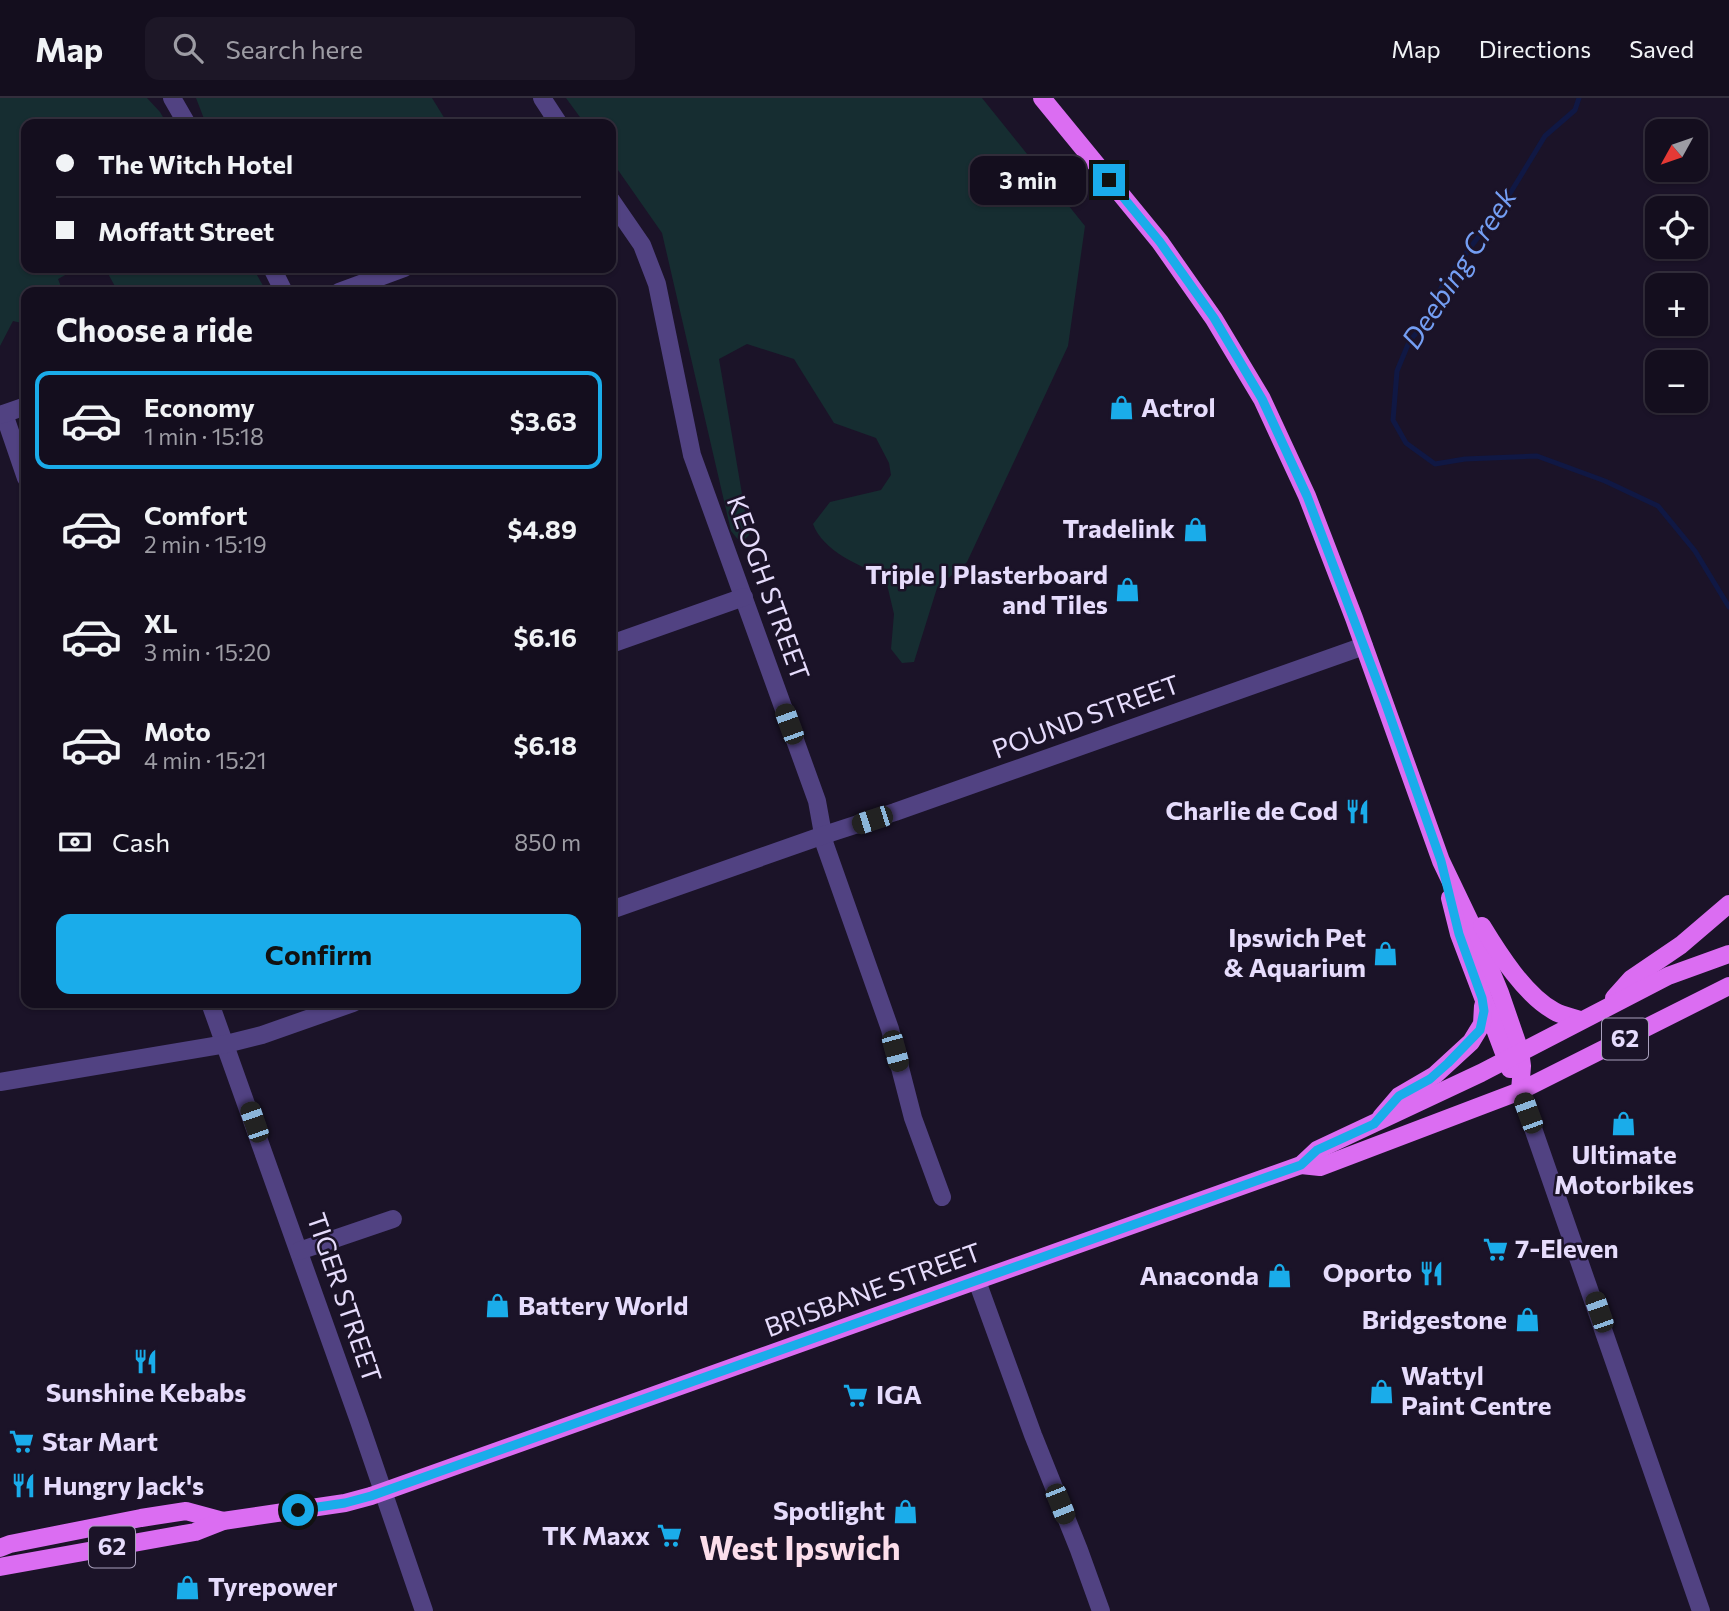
<!DOCTYPE html>
<html lang="en">
<head>
<meta charset="utf-8">
<style>
  body { margin:0; font-family:Commissioner,sans-serif; background:#1d1727; color:#f1f3f6; height:100vh; display:flex; flex-direction:column; font-size:26px; white-space:nowrap }
  * { box-sizing:border-box; margin:0 }
  p { font-size:23px; color:#9d9ca4 }
  .icon { flex:none; width:38px; height:38px; fill:none; stroke:currentColor; stroke-width:2; stroke-linecap:round; stroke-linejoin:round }
  .map { position:relative; flex:1; overflow:hidden }
  .details { position:absolute; left:21px; top:189px; width:595px; height:721px; display:flex; flex-direction:column; background:#140e1e; border-radius:14px; box-shadow:0 2px 5px #0004,0 0 0 2px #332e3c }
  .details>* { flex:none }
  .guide { position:absolute; left:21px; top:21px; width:595px; height:154px; border-radius:14px; box-shadow:0 2px 5px #0004,0 0 0 2px #332e3c; display:grid; align-content:center; height:154px; padding:0 35px; background:#140e1e }
  .needle { width:46px; rotate:230deg }
  .controls { position:absolute; left:1645px; top:21px; display:grid; gap:14px }
  .controls a { display:grid; place-items:center; width:63px; height:63px; border-radius:14px; background:#140e1e; box-shadow:0 2px 5px #0004,0 0 0 2px #332e3c; font-size:35px }
  .end { position:absolute; width:32px; height:32px; margin:-16px; border:9px solid #1aacea; background:#111; box-shadow:0 0 0 4px #111 }
  .from { border-radius:50% }
  .bubble { position:absolute; height:49px; border-radius:14px; background:#140e1e; box-shadow:0 2px 5px #0004,0 0 0 2px #332e3c; font-size:23px; font-weight:700; line-height:49px; text-align:center }
  .car { position:absolute; width:21px; height:42px; margin:-21px -10px; border-radius:9px; box-shadow:0 0 5px 2px #0007; background:linear-gradient(#222 24%,#8ab4d8 0 40%,#222 0 76%,#8ab4d8 0 86%,#222 0) }
  .guide b { display:flex; align-items:center; gap:24px; height:66px; font-size:26px }
  .guide b+b { border-top:2px solid #332e3c }
  .guide i { width:18px; height:18px; background:#f1f3f6 }
  ul { padding:0; list-style:none }
  li { display:flex; align-items:center; gap:21px; height:98px; margin:0 14px 10px; padding:0 21px; border:4px solid transparent; border-radius:14px }
  li div { flex:1 }
  li b { display:block; font-size:26px }
  li em { font-style:normal; font-weight:700 }
  li.current { border-color:#1aacea }
  li>.icon { width:63px; height:63px; stroke-width:1.5 }
  h2 { padding:0 35px; font-size:32px; line-height:84px }
  .pay { display:flex; align-items:center; gap:18px; height:77px; padding:0 35px; font-size:26px }
  .pay p { margin-inline-start:auto }
  .button { display:flex; gap:14px; margin-top:auto; padding:14px 35px }
  .button a { flex:1; height:80px; border-radius:14px; background:#1aacea; color:#111; font-size:28px; font-weight:700; line-height:80px; text-align:center }
  header { display:flex; align-items:center; gap:42px; box-sizing:border-box; height:98px; padding:0 35px; background:#140e1e; border-bottom:2px solid #332e3c }
  header strong { font-size:33px }
  nav { display:flex; gap:38px; margin-inline-start:auto; font-size:24px }
  .search { width:490px; height:63px; background:#1d1727; display:flex; align-items:center; gap:18px; box-sizing:border-box; padding:0 24px; border-radius:14px; color:#9d9ca4; font-size:26px }
  .map>svg:first-child { display:block }
  .green { fill:#162d31 }
  .lines { fill:none; stroke-linecap:round; stroke-linejoin:round }
  .stream { stroke:#101844; stroke-width:5 }
  .minor { stroke:#514282; stroke-width:18 }
  .major { stroke:#db6df2; stroke-width:18 }
  .route { stroke:#1aacea; stroke-width:9 }
  .labels { text-anchor:middle; stroke-width:5; stroke-linejoin:round; paint-order:stroke }
  .shield { fill:#1b1328; stroke:#a9a0bc; stroke-width:2 }
  .shield-label { font-size:24px; font-weight:bold; fill:#e6dcfc }
  .poi-label { font-size:26px; font-weight:bold; fill:#e6dcfc; stroke:#1b1328; text-anchor:end }
  .street-label { font-size:26px; fill:#e6dcfc; stroke:#1b1328 }
  .water-label { font-size:28px; font-style:italic; fill:#749ef3; stroke:#1b1328 }
  .district-label { font-size:33px; font-weight:bold; fill:#fcdeeb; stroke:#1b1328 }
</style>
</head>
<body>
<header>
<strong>Map</strong>
<div class="search"><svg class="icon" aria-label="search" viewBox="0 0 24 24"><circle cx="10" cy="10" r="6"/><path d="M15 15l6 6"/></svg>Search here</div>
<nav><a>Map</a><a>Directions</a><a>Saved</a></nav>
</header>
<div class="map">
<svg width="1729" height="1513" viewBox="0 0 1729 1513">
  <rect width="100%" height="100%" fill="#1b1328"/>
  <g class="green">
    <path d="M0,0h147l13,14 7,12h-141v144h52l-20,11 5,13h-37v32l-13,-3 -13,25z"/>
    <path d="M196,0h236l16,26h-242z"/>
    <path d="M566,0h416l103,128 -17,120 -101,216 -30,26 -23,74 -12,1 -11,-14 3,-35 -9,-38c-26,-10 -62,-25 -72,-52l17,-22 51,-12 10,-15 -2,-12 -13,-25 -42,-15 -40,-64 -47,-15 -28,15 30,176 -8,8 -10,-12 -69,-298 -51,-73v-36h-26z"/>
    <path d="M105,170h148l13,23 -148,1z"/>
  </g>
  <g class="lines">
    <path class="stream" d="M1579,0l-4,12 -30,26 -39,64 -63,84 -17,37 -17,21 -12,29 -4,49 13,23 29,21 30,-5 72,-3 68,25 53,25 37,45 34,56"/>
    <g class="minor">
      <path d="M172,0l15,26"/>
      <path d="M542,0l17,26"/>
      <path d="M611,102l31,45 15,39 35,171 125,346 8,44 65,184 23,89 29,79"/>
      <path d="M272,170l12,24"/>
      <path d="M339,194l65,-24"/>
      <path d="M4,316l22,64"/>
      <path d="M0,317l26,-9"/>
      <path d="M611,546l133,-47"/>
      <path d="M611,812l213,-75 71,-23 469,-166"/>
      <path d="M210,905l149,418 65,190"/>
      <path d="M0,984l226,-38 36,-9 91,-32"/>
      <path d="M1520,993l181,520"/>
      <path d="M299,1153l94,-32"/>
      <path d="M977,1183l56,154 46,115 22,61"/>
    </g>
    <g class="major">
      <path d="M1042,0l118,144 54,77 48,80 45,97 47,122 87,243 33,69 26,63 20,58 2,15 -2,25"/>
      <path d="M1450,800l9,36 51,135"/>
      <path d="M1482,828c17,28 43,69 72,85 8,5 18,6 26,9"/>
      <path d="M1614,900l17,-19 50,-34 48,-41"/>
      <path d="M1381,1019l18,-21 36,-21 36,-33 11,-18 1,-18"/>
      <path d="M1301,1067l19,2 200,-76 209,-105"/>
      <path d="M0,1450l10,-4 131,-26 45,-7 37,10"/>
      <path d="M0,1469l195,-35 28,-11 122,-18 26,-7 930,-331 16,-15 164,-77 187,-97 61,-22"/>
    </g>
  </g>
  <g class="lines">
    <path class="route" d="M298,1412l47,-7 26,-7 930,-331 16,-15 57,-26 25,-28 31,-17 18,-16 32,-33 4,-19 -2,-13 -23,-64 -18,-73 -56,-159 -78,-206 -45,-97 -48,-81 -54,-76 -51,-62"/>
  </g>
  <defs>
    <symbol id="shop-bare" viewBox="-9 -9 18 18"><path d="M-5-2.5h2.3a2.7 3.5 0 0 1 5.4 0H5L5.5 6h-11ZM-1.5-2.5h3a1.5 2.3 0 0 0-3 0Z" fill="#1aacea" stroke="#1b1328" stroke-width="2.5" paint-order="stroke"/></symbol>
    <symbol id="restaurant-bare" viewBox="-9 -9 18 18"><path d="M-5-6h1v4h1v-4h1v4h1v-4h1v5L-1.5 .5V6h-2V.5L-5-1ZM5-6V6H3V1.5H1.5Q1.5-4 5-6Z" fill="#1aacea" stroke="#1b1328" stroke-width="2.5" paint-order="stroke"/></symbol>
    <symbol id="supermarket-bare" viewBox="-9 -9 18 18"><path d="M-6-5.5h2.5l.6 2H6L4.5 2H-2.5L-4.4-4H-6ZM-1.5 3.2a1.3 1.3 0 1 0 .1 0ZM3 3.2a1.3 1.3 0 1 0 .1 0Z" fill="#1aacea" stroke="#1b1328" stroke-width="2.5" paint-order="stroke"/></symbol>
  </defs>
  <g fill-rule="evenodd">
    <use href="#shop-bare" x="1104" y="292" width="35" height="35"/>
    <use href="#shop-bare" x="1178" y="414" width="35" height="35"/>
    <use href="#shop-bare" x="1110" y="474" width="35" height="35"/>
    <use href="#restaurant-bare" x="1340" y="696" width="35" height="35"/>
    <use href="#shop-bare" x="1368" y="838" width="35" height="35"/>
    <use href="#shop-bare" x="1606" y="1008" width="35" height="35"/>
    <use href="#supermarket-bare" x="1478" y="1134" width="35" height="35"/>
    <use href="#restaurant-bare" x="1414" y="1158" width="35" height="35"/>
    <use href="#shop-bare" x="1262" y="1160" width="35" height="35"/>
    <use href="#shop-bare" x="480" y="1190" width="35" height="35"/>
    <use href="#shop-bare" x="1510" y="1204" width="35" height="35"/>
    <use href="#restaurant-bare" x="128" y="1246" width="35" height="35"/>
    <use href="#shop-bare" x="1364" y="1276" width="35" height="35"/>
    <use href="#supermarket-bare" x="838" y="1280" width="35" height="35"/>
    <use href="#supermarket-bare" x="4" y="1326" width="35" height="35"/>
    <use href="#restaurant-bare" x="6" y="1370" width="35" height="35"/>
    <use href="#shop-bare" x="888" y="1396" width="35" height="35"/>
    <use href="#supermarket-bare" x="652" y="1420" width="35" height="35"/>
    <use href="#shop-bare" x="170" y="1472" width="35" height="35"/>
  </g>
  <g class="labels">
    <g class="shield">
      <rect x="1602" y="920.5" width="46" height="41" rx="5"/>
      <rect x="89" y="1428.5" width="46" height="41" rx="5"/>
    </g>
    <g class="shield-label">
      <text x="1625" y="949">62</text>
      <text x="112" y="1457">62</text>
    </g>
    <g class="poi-label">
      <text x="1141" y="319" text-anchor="start">Actrol</text>
      <text x="1175" y="440">Tradelink</text>
      <text x="1108" y="486">Triple J Plasterboard<tspan x="1108" dy="30">and Tiles</tspan></text>
      <text x="1338" y="722">Charlie de Cod</text>
      <text x="1366" y="849">Ipswich Pet<tspan x="1366" dy="30">&amp; Aquarium</tspan></text>
      <text x="1624" y="1066" text-anchor="middle">Ultimate<tspan x="1624" dy="30">Motorbikes</tspan></text>
      <text x="1515" y="1160" text-anchor="start">7-Eleven</text>
      <text x="1412" y="1184">Oporto</text>
      <text x="1259" y="1187">Anaconda</text>
      <text x="518" y="1217" text-anchor="start">Battery World</text>
      <text x="1507" y="1231">Bridgestone</text>
      <text x="1401" y="1287" text-anchor="start">Wattyl<tspan x="1401" dy="30">Paint Centre</tspan></text>
      <text x="146" y="1304" text-anchor="middle">Sunshine Kebabs</text>
      <text x="876" y="1306" text-anchor="start">IGA</text>
      <text x="42" y="1353" text-anchor="start">Star Mart</text>
      <text x="43" y="1397" text-anchor="start">Hungry Jack's</text>
      <text x="885" y="1422">Spotlight</text>
      <text x="650" y="1447">TK Maxx</text>
      <text x="208" y="1498" text-anchor="start">Tyrepower</text>
    </g>
    <g class="street-label">
      <text transform="translate(768 490) rotate(70)" y="9">KEOGH STREET</text>
      <text transform="translate(1086 619) rotate(-20)" y="9">POUND STREET</text>
      <text transform="translate(873 1192) rotate(-20)" y="9">BRISBANE STREET</text>
      <text transform="translate(344 1200) rotate(71)" y="9">TIGER STREET</text>
    </g>
    <g class="water-label">
      <text transform="translate(1459 170) rotate(-57)" y="10">Deebing Creek</text>
    </g>
    <g class="district-label">
      <text x="800" y="1462">West Ipswich</text>
    </g>
  </g>
</svg>
<div class="controls">
<a><svg class="needle" viewBox="-14 -14 28 28"><path d="M0-13l5 13h-10z" fill="#e53935"/><path d="M0 13l5-13h-10z" fill="#9d9ca4"/></svg></a>
<a><svg class="icon" aria-label="locate" viewBox="0 0 24 24"><circle cx="12" cy="12" r="6"/><path d="M12 2v4M12 18v4M2 12h4M18 12h4"/></svg></a>
<a>+</a>
<a>−</a>
</div>
<i class="end from" style="left:298px;top:1412px"></i>
<i class="end" style="left:1109px;top:82px"></i>
<div class="bubble" style="left:970px;top:58px;width:116px">3 min</div>
<i class="car" style="left:789px;top:626px;rotate:340deg"></i>
<i class="car" style="left:872px;top:722px;rotate:252deg"></i>
<i class="car" style="left:895px;top:953px;rotate:165deg"></i>
<i class="car" style="left:1528px;top:1015px;rotate:340deg"></i>
<i class="car" style="left:254px;top:1024px;rotate:341deg"></i>
<i class="car" style="left:1599px;top:1214px;rotate:341deg"></i>
<i class="car" style="left:1060px;top:1406px;rotate:158deg"></i>
<div class="guide">
<b><i class="from"></i>The Witch Hotel</b>
<b><i></i>Moffatt Street</b>
</div>
<section class="details">
<h2>Choose a ride</h2>
<ul>
<li class="current"><svg class="icon" aria-label="car" viewBox="0 0 24 24"><path d="M5 17H2v-5l4-1 3-4h7l3 4 3 1v5h-3M9 17h6M6 11h13"/><circle cx="7" cy="17" r="2"/><circle cx="17" cy="17" r="2"/></svg><div><b>Economy</b><p>1 min · 15:18</p></div><em>$3.63</em></li>
<li><svg class="icon" aria-label="car" viewBox="0 0 24 24"><path d="M5 17H2v-5l4-1 3-4h7l3 4 3 1v5h-3M9 17h6M6 11h13"/><circle cx="7" cy="17" r="2"/><circle cx="17" cy="17" r="2"/></svg><div><b>Comfort</b><p>2 min · 15:19</p></div><em>$4.89</em></li>
<li><svg class="icon" aria-label="car" viewBox="0 0 24 24"><path d="M5 17H2v-5l4-1 3-4h7l3 4 3 1v5h-3M9 17h6M6 11h13"/><circle cx="7" cy="17" r="2"/><circle cx="17" cy="17" r="2"/></svg><div><b>XL</b><p>3 min · 15:20</p></div><em>$6.16</em></li>
<li><svg class="icon" aria-label="car" viewBox="0 0 24 24"><path d="M5 17H2v-5l4-1 3-4h7l3 4 3 1v5h-3M9 17h6M6 11h13"/><circle cx="7" cy="17" r="2"/><circle cx="17" cy="17" r="2"/></svg><div><b>Moto</b><p>4 min · 15:21</p></div><em>$6.18</em></li>
</ul>
<div class="pay"><svg class="icon" aria-label="cash" viewBox="0 0 24 24"><path d="M3 7h18v10H3z"/><circle cx="12" cy="12" r="2"/></svg>Cash<p>850 m</p></div>
<div class="button"><a>Confirm</a></div>
</section>
</div>
</body>
</html>
